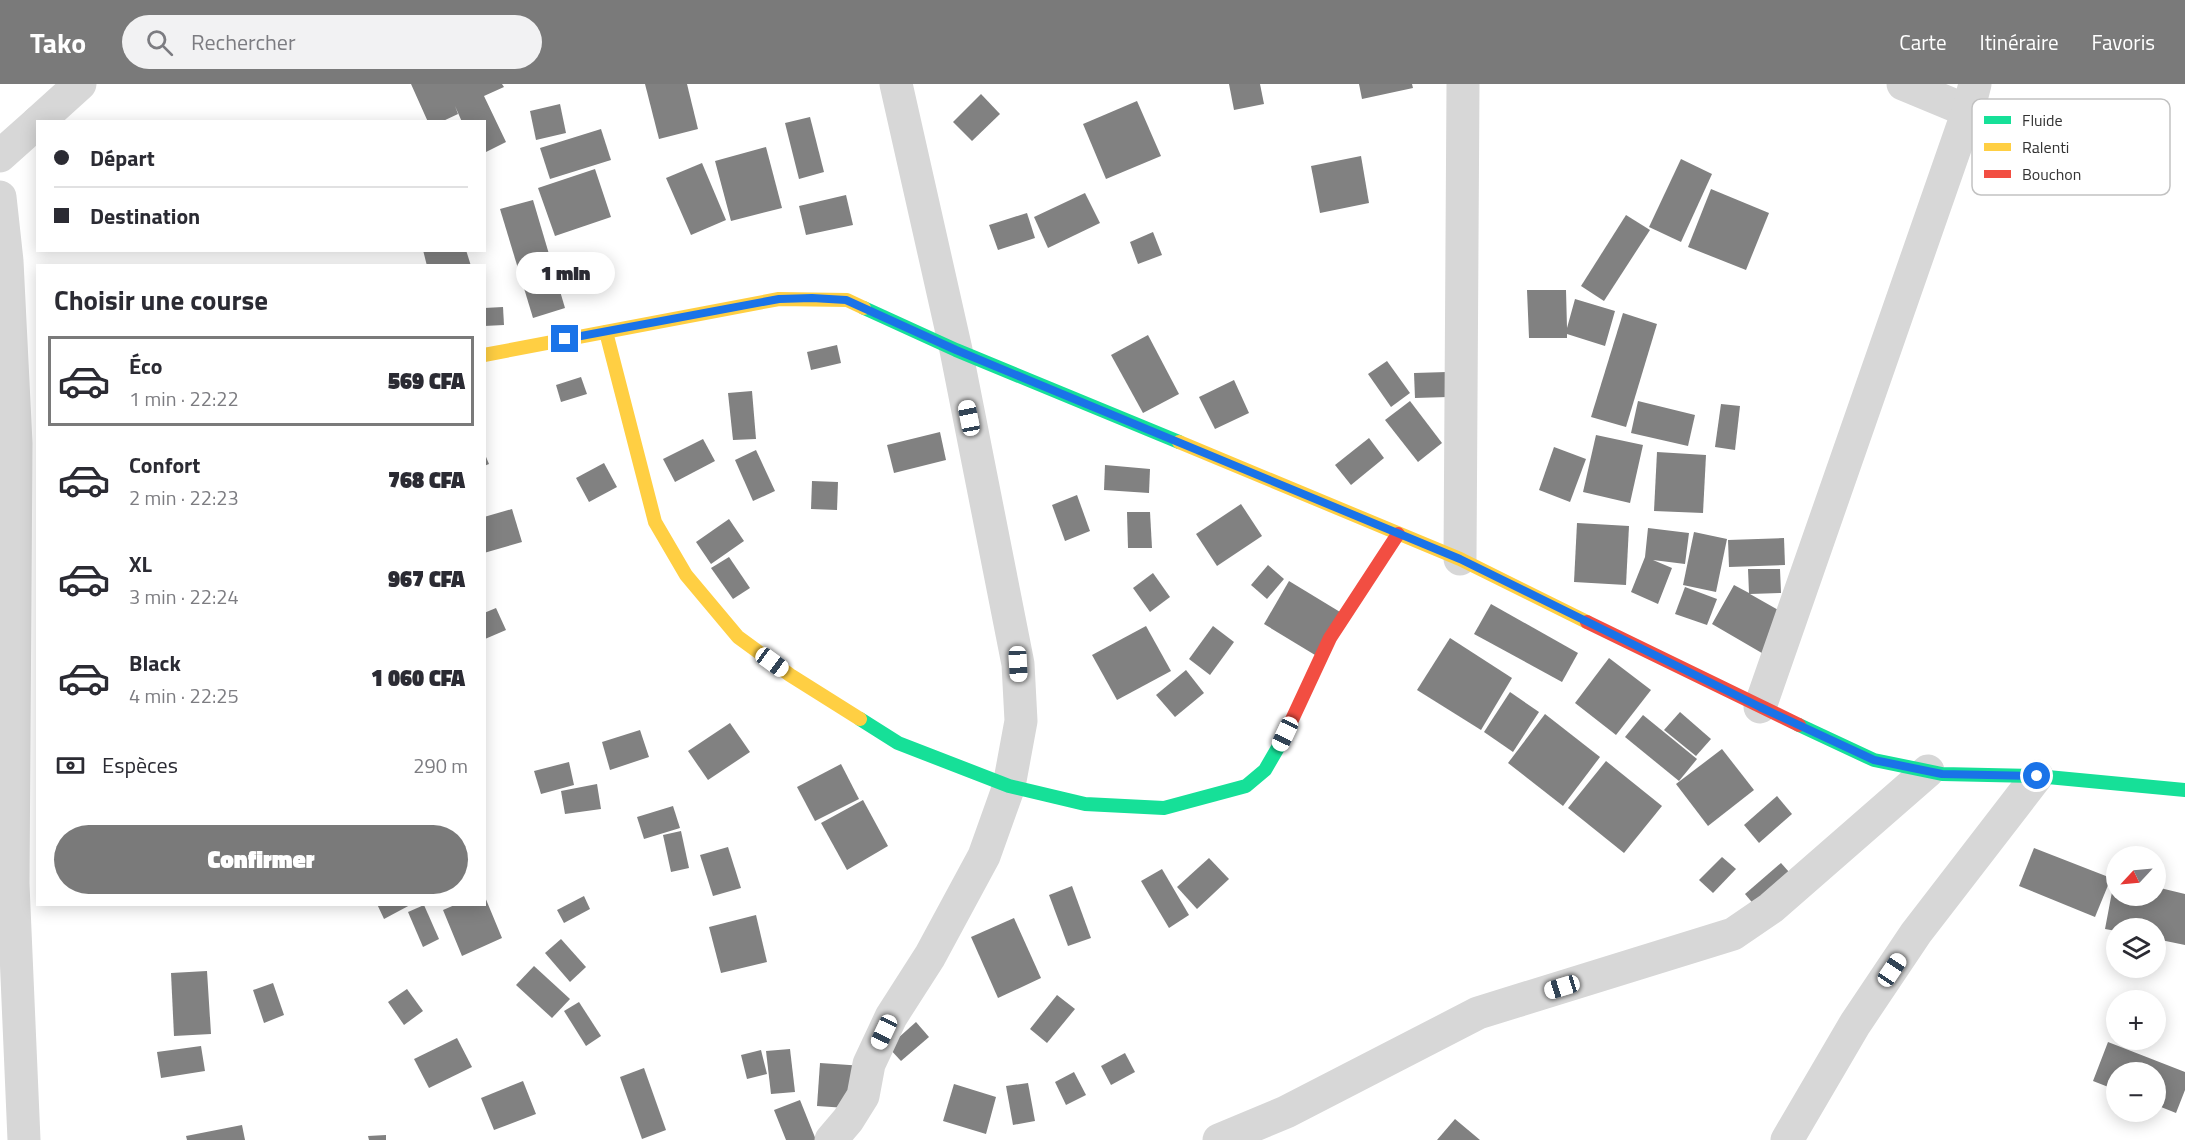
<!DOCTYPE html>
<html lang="fr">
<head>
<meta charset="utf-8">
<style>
  body { margin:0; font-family:"Titillium Web",sans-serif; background:#f2f2f3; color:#2b2b33; height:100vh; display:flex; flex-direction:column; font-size:22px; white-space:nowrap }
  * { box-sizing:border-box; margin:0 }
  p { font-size:20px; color:#7c7c81 }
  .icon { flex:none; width:33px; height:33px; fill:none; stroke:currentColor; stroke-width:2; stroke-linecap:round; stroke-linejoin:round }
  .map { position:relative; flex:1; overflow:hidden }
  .side { position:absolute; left:36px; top:180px; width:450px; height:642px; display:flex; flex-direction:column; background:#fff; border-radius:0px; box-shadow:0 3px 15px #0003 }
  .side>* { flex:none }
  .hud { position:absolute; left:36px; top:36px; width:450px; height:132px; border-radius:0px; box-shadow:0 3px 15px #0003; display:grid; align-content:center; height:132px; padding:0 18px; background:#fff }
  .needle { width:39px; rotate:244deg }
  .fabs { position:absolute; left:2106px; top:762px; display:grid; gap:12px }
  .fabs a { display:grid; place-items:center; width:60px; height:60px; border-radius:50%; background:#fff; box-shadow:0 3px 15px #0003; font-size:30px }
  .end { position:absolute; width:27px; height:27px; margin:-14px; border:8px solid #1a73e8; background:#fff; box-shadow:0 0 0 3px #fff }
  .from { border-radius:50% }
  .bubble { position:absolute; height:42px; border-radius:21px; background:#fff; box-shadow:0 3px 15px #0003; font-size:20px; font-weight:800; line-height:42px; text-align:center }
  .car { position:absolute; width:18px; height:36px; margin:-18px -9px; border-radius:8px; box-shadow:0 0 4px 2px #0007; background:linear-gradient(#fff 24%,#345 0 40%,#fff 0 76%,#345 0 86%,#fff 0) }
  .hud b { display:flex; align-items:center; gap:21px; height:57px; font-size:22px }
  .hud b+b { border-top:2px solid #e1e1e2 }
  .hud i { width:15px; height:15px; background:#2b2b33 }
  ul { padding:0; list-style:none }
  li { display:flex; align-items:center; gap:18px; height:90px; margin:0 12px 9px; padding:0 6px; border:3px solid transparent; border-radius:0px }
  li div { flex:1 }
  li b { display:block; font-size:22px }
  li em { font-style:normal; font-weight:800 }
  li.active { border-color:#7a7a7a }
  li>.icon { width:54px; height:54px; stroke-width:1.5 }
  h2 { padding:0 18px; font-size:27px; line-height:72px }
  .pay { display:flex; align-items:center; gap:15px; height:66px; padding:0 18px; font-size:22px }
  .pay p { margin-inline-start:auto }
  .button { display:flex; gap:12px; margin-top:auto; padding:12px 18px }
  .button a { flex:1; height:69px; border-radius:36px; background:#7a7a7a; color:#fff; font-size:24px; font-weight:800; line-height:69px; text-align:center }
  header { display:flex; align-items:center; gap:36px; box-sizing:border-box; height:84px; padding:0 30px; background:#7a7a7a; color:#fff }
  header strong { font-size:28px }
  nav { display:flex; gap:33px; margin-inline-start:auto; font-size:21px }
  .search { width:420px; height:54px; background:#f2f2f3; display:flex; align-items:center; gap:15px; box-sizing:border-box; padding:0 21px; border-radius:33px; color:#7c7c81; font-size:22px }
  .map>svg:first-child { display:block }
  .building { fill:#818181 }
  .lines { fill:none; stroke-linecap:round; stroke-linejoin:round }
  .street { stroke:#d7d7d7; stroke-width:33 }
  .fast { stroke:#16e098; stroke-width:14 }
  .slow { stroke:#ffcf43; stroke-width:14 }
  .jam { stroke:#f24e42; stroke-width:14 }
  .route { stroke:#1a73e8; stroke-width:8 }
  .key { fill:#fff; stroke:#c2c2c2; stroke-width:1.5 }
  .key-label { font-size:16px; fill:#333 }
</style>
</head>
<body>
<header>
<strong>Tako</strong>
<div class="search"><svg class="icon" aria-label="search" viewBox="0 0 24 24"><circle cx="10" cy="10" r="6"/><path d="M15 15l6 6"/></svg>Rechercher</div>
<nav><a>Carte</a><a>Itinéraire</a><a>Favoris</a></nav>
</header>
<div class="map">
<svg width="2185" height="1056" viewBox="0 0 2185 1056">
  <rect width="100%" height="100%" fill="#fff"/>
  <g class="building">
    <path d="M411,0h91l2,3 -20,9 22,46 -22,11v-31h-22l-7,-16 3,8 -17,8h-13z"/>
    <path d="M645,0h42l11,45 -39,10z"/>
    <path d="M1229,0h31l4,20 -30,6z"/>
    <path d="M1359,0h53l1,4 -51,11z"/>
    <path d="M981,10l19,20 -28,27 -19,-19z"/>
    <path d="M1137,17l24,55 -55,23 -23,-55z"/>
    <path d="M560,20l6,29 -30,7 -6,-29z"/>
    <path d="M810,33l14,55 -25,7 -14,-56z"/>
    <path d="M601,45l10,31 -61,19 -10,-31z"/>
    <path d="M766,63l16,61 -51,13 -16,-60z"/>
    <path d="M1361,72l8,47 -49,10 -9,-47z"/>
    <path d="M1681,75l31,15 -31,68 -32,-15z"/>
    <path d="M702,79l24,57 -35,15 -25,-57z"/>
    <path d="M595,85l16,48 -56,19 -17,-48z"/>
    <path d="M1711,105l58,24 -23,57 -58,-23z"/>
    <path d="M1085,109l15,30 -52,25 -14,-31z"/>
    <path d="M846,111l7,30 -47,10 -7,-29z"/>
    <path d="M533,116l32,108 -32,10 -33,-109z"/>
    <path d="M1027,129l8,25 -37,12 -9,-25z"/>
    <path d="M1626,131l24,15 -46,71 -23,-15z"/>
    <path d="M1153,148l9,23 -24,9 -8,-22z"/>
    <path d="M423,166h43l5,16h-44z"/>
    <path d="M1527,206h39l1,38 8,-29 40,12 -10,35 -38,-12v4h-38z"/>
    <path d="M503,223l1,18 -20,1v-18z"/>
    <path d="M1623,229l34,11 -31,103 -35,-10z"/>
    <path d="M1148,251l31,59 -36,19 -32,-58z"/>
    <path d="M837,261l4,18 -30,7 -4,-18z"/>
    <path d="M1387,277l23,32 -19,14 -23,-33z"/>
    <path d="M1447,288l1,25 -33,1 -1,-25z"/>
    <path d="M581,293l6,17 -26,8 -5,-17z"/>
    <path d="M1234,296l15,33 -34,16 -16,-32z"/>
    <path d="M752,307l4,48 -23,1 -5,-47z"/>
    <path d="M1410,317l32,42 -24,19 -33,-42z"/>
    <path d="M1638,317l57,14 -7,31 -57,-13z"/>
    <path d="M1721,320l19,2 -5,44 -20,-3z"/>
    <path d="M940,348l6,28 -52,13 -7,-28z"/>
    <path d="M1596,351l47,10 -13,58 -47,-11z"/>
    <path d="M1369,354l15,20 -33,27 -16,-20z"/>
    <path d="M703,355l12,22 -40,21 -12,-23z"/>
    <path d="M1554,363l32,12 -16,43 -31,-12z"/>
    <path d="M756,366l19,41 -22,10 -18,-41z"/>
    <path d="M484,368l5,12 -5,2z"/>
    <path d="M1657,368l49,3 -3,58 -49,-2z"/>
    <path d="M604,379l13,24 -28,15 -13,-24z"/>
    <path d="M1105,381l45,4 -1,24 -45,-3z"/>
    <path d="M812,397l26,1 -1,28 -26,-1z"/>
    <path d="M1077,411l13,36 -25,10 -13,-36z"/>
    <path d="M1241,420l21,32 -45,30 -21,-32z"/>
    <path d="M512,425l10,33 -38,11v-36z"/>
    <path d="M1127,428h23l2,36h-24z"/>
    <path d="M729,435l15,22 -33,23 -15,-22z"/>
    <path d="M1577,439l52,3 -3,59 -52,-3z"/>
    <path d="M1648,444l41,5 -4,31 -32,-4 19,8 -14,36 -27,-12 14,-35z"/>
    <path d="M1694,448l33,7 -11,53 -33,-7z"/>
    <path d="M1784,454l1,27 -56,2 -1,-27z"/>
    <path d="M729,473l21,31 -17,11 -22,-31z"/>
    <path d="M1268,481l16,14 -17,20 -16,-14z"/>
    <path d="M1748,485h32l1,24 -31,1 39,22 -22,40 -55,-32 22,-39 15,8z"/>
    <path d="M1153,489l17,24 -20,15 -17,-24z"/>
    <path d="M1289,497l56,34 -25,43 -56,-34z"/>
    <path d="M1685,503l32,12 -10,26 -32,-11z"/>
    <path d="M1491,520l87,49 -16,29 -88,-48z"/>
    <path d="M496,524l10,22 -21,9 -1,-26z"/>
    <path d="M1146,542l25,45 -54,29 -25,-45z"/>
    <path d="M1213,542l21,16 -24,33 -21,-16z"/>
    <path d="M1450,554l62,40 -31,52 -64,-40z"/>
    <path d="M1609,574l42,32 -35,45 -41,-32z"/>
    <path d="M1186,586l18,23 -29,24 -19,-22z"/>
    <path d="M1510,608l29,20 -26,40 -29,-20z"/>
    <path d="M1680,628l31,27 -15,17 -32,-26z"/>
    <path d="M1545,630l55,43 -37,49 -55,-43z"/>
    <path d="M1643,631l54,44 -18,22 -54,-44z"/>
    <path d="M730,639l20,29 -42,28 -20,-29z"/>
    <path d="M640,646l9,27 -39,13 -8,-28z"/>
    <path d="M1722,665l32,41 -46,36 -32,-42z"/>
    <path d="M1606,677l56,45 -38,47 -56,-45z"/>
    <path d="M569,678l5,23 -33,9 -7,-23z"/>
    <path d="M841,680l18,35 -44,22 -18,-34z"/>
    <path d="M597,700l4,25 -36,5 -4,-23z"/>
    <path d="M1777,712l15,18 -33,29 -15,-18z"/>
    <path d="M863,716l25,46 -41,24 -26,-47z"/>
    <path d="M673,722l7,22 -36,11 -7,-22z"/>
    <path d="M681,747l8,37 -18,4 -8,-37z"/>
    <path d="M728,763l13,41 -28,8 -13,-41z"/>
    <path d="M2034,764l77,30 -16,39 -76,-31z"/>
    <path d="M1722,773l14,12 -23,24 -14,-13z"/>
    <path d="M1209,774l20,21 -32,30 -20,-22z"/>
    <path d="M1781,779l16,18 -36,32 -16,-19z"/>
    <path d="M1162,785l27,46 -20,13 -28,-47z"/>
    <path d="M2115,792l1,20h40v-9l29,7v51l-29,-6v-11h-40v3l-11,-2z"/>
    <path d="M1072,802l19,52 -23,8 -19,-51z"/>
    <path d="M584,812l6,13 -26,14 -7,-13z"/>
    <path d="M485,813l17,41 -40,18 -19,-46 14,-6h27z"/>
    <path d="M377,820h35l-28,15z"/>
    <path d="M424,821l15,34 -16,8 -15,-35z"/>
    <path d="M756,831l11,47 -46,11 -12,-46z"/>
    <path d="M1014,834l27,60 -43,20 -27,-61z"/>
    <path d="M561,855l25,28 -16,15 -25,-29z"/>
    <path d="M534,882l36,33 -18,19 -36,-33z"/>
    <path d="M207,887l4,63 -37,2 -3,-63z"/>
    <path d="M273,899l11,32 -20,8 -11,-33z"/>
    <path d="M407,905l16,22 -19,14 -16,-23z"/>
    <path d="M1057,911l18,14 -28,34 -17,-14z"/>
    <path d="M579,918l22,34 -15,10 -22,-35z"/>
    <path d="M916,938l13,15 -28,24 -13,-14z"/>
    <path d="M457,954l15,29 -43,21 -15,-29z"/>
    <path d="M2108,958l77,30v18l-9,23 -20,-8v-33h-40v18l-23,-9z"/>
    <path d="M201,962l4,25 -44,7 -4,-26z"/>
    <path d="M790,965l5,43 -24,2 -5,-43z"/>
    <path d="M761,966l6,24 -20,5 -6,-24z"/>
    <path d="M1125,969l10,19 -24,13 -10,-19z"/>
    <path d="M820,979l44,3 -3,43 -44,-3z"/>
    <path d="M644,984l22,62 -24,9 -22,-62z"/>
    <path d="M1074,988l12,23 -20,10 -11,-23z"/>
    <path d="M523,997l13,33 -42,16 -13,-32z"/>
    <path d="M1028,999l7,38 -22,4 -7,-39z"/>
    <path d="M954,1000l42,13 -10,37 -43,-13z"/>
    <path d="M800,1016l16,40h-30l-12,-30z"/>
    <path d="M1455,1035l25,21h-43z"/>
    <path d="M242,1041l3,15h-58l-1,-4z"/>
    <path d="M386,1051v5h-17l-1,-4z"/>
  </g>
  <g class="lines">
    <g class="street">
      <path d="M1903,0l65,27"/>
      <path d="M38,38l42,-38"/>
      <path d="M0,72l38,-34"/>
      <path d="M0,113l7,64 9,182 -3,441 11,256"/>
      <path d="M1460,475l3,-475"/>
      <path d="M1760,623l208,-596 7,-27"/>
      <path d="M831,1056l17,-20 15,-24 6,-32 22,-47 39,-61 54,-100 25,-70 12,-65 -3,-57 -62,-314 -60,-266"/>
      <path d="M1219,1056l67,-28 192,-99 255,-79 38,-26 157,-137"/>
      <path d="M1787,1056l68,-116 61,-91 121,-157"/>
    </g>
    <g class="fast">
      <path d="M864,224l92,42 223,92"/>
      <path d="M860,635l38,24 111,43 76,18 79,4 82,-22 19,-16 18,-31"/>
      <path d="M1799,641l75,35 68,14 95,2 148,14"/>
    </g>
    <g class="slow">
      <path d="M606,248l49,190 31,53 52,62 52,38 70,44"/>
      <path d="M484,271l295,-56 68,1 17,8"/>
      <path d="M1179,358l281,117 127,63"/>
    </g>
    <g class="jam">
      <path d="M1587,538l212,103"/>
      <path d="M1283,655l47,-101 68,-104"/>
    </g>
  </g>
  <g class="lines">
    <path class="route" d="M565,255l214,-40 33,-1 34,2 110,50 504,209 300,148 114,53 68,14 95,2"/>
  </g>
  <rect x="1972" y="15" width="198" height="96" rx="9" class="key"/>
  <rect x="1984" y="32" width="27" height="8" fill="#16e098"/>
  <rect x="1984" y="59" width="27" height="8" fill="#ffcf43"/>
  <rect x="1984" y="86" width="27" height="8" fill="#f24e42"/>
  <g class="key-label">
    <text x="2022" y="42">Fluide</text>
    <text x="2022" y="69">Ralenti</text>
    <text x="2022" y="96">Bouchon</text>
  </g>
</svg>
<div class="fabs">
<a><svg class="needle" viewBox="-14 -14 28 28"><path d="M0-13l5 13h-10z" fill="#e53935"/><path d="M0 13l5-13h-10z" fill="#7c7c81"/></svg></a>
<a><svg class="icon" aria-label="layers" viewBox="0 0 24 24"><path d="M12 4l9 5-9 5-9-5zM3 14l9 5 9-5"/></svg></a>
<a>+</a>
<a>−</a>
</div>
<i class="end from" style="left:2037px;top:692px"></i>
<i class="end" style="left:565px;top:255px"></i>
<div class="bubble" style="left:516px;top:168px;width:99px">1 min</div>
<i class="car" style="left:969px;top:334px;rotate:349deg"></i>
<i class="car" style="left:772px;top:578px;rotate:126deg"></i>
<i class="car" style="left:1018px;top:580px;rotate:177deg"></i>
<i class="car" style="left:1285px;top:650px;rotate:205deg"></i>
<i class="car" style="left:1892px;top:886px;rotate:34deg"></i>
<i class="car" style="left:1562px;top:903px;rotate:253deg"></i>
<i class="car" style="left:884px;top:948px;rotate:205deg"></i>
<div class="hud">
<b><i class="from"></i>Départ</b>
<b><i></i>Destination</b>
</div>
<section class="side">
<h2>Choisir une course</h2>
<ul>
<li class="active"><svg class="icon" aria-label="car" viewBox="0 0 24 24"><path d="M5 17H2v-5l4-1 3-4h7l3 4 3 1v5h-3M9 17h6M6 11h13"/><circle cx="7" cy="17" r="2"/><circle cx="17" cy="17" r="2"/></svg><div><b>Éco</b><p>1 min · 22:22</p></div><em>569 CFA</em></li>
<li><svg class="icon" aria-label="car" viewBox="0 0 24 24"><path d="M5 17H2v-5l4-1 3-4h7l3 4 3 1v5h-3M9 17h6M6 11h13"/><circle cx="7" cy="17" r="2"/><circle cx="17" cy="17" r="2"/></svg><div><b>Confort</b><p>2 min · 22:23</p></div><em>768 CFA</em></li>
<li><svg class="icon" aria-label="car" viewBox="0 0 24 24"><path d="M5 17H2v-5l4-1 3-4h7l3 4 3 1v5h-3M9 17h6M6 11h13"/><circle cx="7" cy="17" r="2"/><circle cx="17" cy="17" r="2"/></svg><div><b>XL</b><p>3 min · 22:24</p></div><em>967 CFA</em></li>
<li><svg class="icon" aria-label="car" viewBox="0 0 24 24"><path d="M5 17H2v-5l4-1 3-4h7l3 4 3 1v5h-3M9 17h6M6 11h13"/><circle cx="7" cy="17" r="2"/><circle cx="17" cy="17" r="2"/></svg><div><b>Black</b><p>4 min · 22:25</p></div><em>1 060 CFA</em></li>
</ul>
<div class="pay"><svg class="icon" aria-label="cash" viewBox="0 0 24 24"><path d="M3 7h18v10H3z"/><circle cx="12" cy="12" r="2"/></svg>Espèces<p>290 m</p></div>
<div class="button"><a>Confirmer</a></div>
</section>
</div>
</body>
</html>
